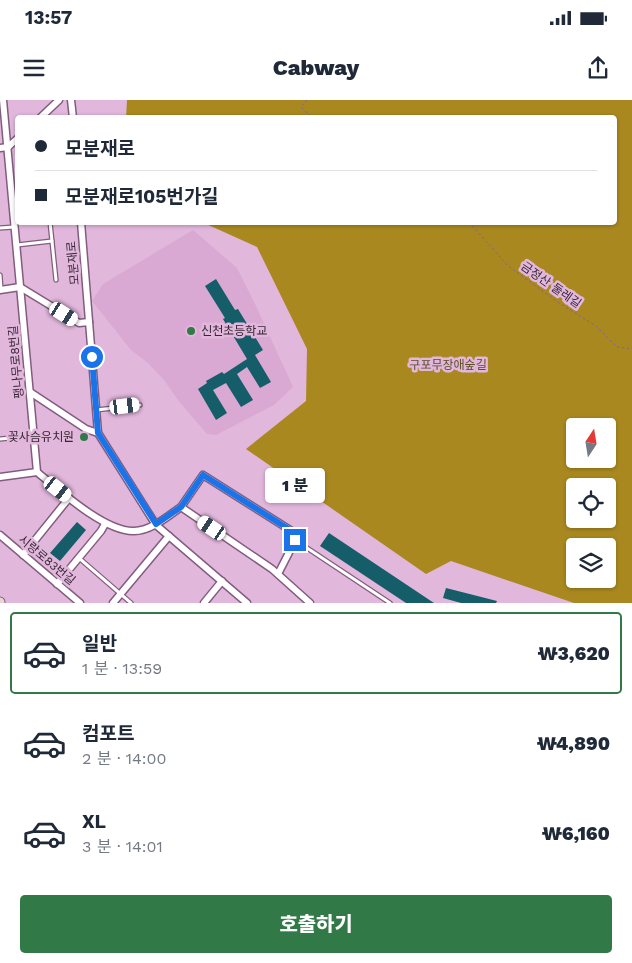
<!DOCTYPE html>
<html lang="ko">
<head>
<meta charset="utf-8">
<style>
  body { margin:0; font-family:"Work Sans","Noto Sans KR",sans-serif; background:#f2f2f3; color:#1f2937; height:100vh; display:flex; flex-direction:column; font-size:19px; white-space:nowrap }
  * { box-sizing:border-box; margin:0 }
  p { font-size:16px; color:#747a83 }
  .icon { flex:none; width:28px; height:28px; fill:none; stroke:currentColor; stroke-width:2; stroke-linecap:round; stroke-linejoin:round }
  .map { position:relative; height:503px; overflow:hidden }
  .side { display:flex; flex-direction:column; background:#fff; flex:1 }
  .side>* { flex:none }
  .hud { position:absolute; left:15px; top:15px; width:602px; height:110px; border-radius:5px; box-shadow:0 1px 4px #0004; display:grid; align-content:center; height:110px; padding:0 20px; background:#fff }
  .needle { width:32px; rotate:12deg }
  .controls { position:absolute; left:566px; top:318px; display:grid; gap:10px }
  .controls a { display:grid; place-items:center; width:50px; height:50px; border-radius:5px; background:#fff; box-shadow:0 1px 4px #0004; font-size:25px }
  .end { position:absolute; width:22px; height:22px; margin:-11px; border:6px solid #1a73e8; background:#fff; box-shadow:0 0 0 2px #fff }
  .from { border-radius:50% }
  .bubble { position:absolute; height:35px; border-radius:5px; background:#fff; box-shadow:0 1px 4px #0004; font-size:16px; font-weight:800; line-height:35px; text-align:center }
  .car { position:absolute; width:15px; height:30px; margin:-15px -8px; border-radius:6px; box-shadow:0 0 4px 1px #0007; background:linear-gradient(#fff 24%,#345 0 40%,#fff 0 76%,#345 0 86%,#fff 0) }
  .hud b { display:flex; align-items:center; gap:18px; height:48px; font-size:19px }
  .hud b+b { border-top:1px solid #e0e1e3 }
  .hud i { width:12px; height:12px; background:#1f2937 }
  ul { padding:9px 0 0; list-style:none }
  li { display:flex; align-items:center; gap:15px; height:82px; margin:0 10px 8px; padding:0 10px; border:2px solid transparent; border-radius:5px }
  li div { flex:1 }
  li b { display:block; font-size:19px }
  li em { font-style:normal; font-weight:800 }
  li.active { border-color:#317946 }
  li>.icon { width:45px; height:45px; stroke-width:1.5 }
  .primary-button { display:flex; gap:10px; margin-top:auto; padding:10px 20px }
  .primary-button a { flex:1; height:58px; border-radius:5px; background:#317946; color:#fff; font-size:20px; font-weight:800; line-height:58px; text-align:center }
  .status { display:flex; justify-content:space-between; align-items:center; height:35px; padding:0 25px; background:#fff; direction:ltr }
  .status svg { height:14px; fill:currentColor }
  header { display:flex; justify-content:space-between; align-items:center; height:65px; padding:0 20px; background:#fff; font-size:22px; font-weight:800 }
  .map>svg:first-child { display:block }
  .built { fill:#d9a8d3 }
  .forest { fill:#a9891f; fill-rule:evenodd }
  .building { fill:#155d68 }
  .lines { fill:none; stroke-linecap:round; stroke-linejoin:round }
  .service-casing { stroke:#825c7e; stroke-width:5.5 }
  .minor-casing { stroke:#825c7e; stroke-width:9 }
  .secondary-casing { stroke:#825c7e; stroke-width:11 }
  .path { stroke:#846780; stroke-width:1; stroke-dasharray:2.5 2.5; stroke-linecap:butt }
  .service { stroke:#fff; stroke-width:3 }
  .minor { stroke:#fff; stroke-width:6 }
  .secondary { stroke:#ebd5d2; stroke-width:9 }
  .route { stroke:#1a73e8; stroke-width:6 }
  .poi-dot { fill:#317946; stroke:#e2b7dc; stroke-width:2 }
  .labels { text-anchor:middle; stroke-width:5; stroke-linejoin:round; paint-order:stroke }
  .street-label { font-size:12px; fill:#372635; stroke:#e2b7dc }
  .poi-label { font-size:12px; fill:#372635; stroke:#e2b7dc; text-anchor:start }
  .park-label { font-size:12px; fill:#5c4d25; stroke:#e2b7dc }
</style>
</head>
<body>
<div class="status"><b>13:57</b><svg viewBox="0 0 49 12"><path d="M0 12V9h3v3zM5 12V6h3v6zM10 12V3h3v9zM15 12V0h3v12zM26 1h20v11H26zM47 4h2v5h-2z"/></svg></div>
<header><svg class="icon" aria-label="menu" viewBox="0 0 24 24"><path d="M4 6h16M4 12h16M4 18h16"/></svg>Cabway<svg class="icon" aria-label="share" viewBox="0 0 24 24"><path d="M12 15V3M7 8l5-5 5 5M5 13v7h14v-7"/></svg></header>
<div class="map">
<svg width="632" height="503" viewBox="0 0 632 503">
  <rect width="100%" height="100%" fill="#e2b7dc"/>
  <path class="built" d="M193,130l44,38 19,38 37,81 -19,18 -58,30 -9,-1 -29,-34 -14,-20 -16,-17 -17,-13 -39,-49 11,-17z"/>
  <path class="forest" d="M127,0h505v503h-58l-123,-42 -25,13 -180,-125 60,-48 1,-52 -50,-102 -53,-24 411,-1v-104h-489zM575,326h33v33h-33zM575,386h33v33h-33zM575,446h33v33h-33z"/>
  <g class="building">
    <path d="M216,179l19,31 3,-1 25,41 -8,5 16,27 -11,6 -13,-21 -10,7 16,26 -12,7 -15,-24 -13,7 14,23 -11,7 -18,-31 9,-6 -1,-2 16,-9 2,2 23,-15 -24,-40 2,-1 -20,-32z"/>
    <path d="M77,422l9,8 -26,31 -10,-8z"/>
    <path d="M329,433l105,70h-28l-86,-57z"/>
    <path d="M446,488l51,13 -1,2h-35l-18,-5z"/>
  </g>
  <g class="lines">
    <defs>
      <g id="service">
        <path d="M50,122l6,58"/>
        <path d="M0,128l14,-1"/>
        <path d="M17,145l35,-4"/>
        <path d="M0,175l1,14"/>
        <path d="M96,310l44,-5"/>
        <path d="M0,339l33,-3"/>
        <path d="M295,440l95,63"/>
        <path d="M79,458l52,45"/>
      </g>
      <g id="minor">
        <path d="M3,0l34,372"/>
        <path d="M71,0l2,18"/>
        <path d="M40,18l19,-18"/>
        <path d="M0,48l8,-1 10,-9"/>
        <path d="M81,122l17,211 58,92 91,78"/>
        <path d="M0,190l20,-3 59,36 10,-1"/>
        <path d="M30,292l56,37 12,4"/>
        <path d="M0,377l37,-5c22,18 68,60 97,59 17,0 34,-15 47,-24l91,62 38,34"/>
        <path d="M181,407l22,-32 95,60 -20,39"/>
        <path d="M0,435l80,68"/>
        <path d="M23,455l46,-57"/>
        <path d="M57,484l44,-53 4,-7"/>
        <path d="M113,503l56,-67"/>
        <path d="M204,503l18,-22"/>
      </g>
      <path id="secondary" d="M0,502v1"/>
    </defs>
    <use href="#service" class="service-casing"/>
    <use href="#minor" class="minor-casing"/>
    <use href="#secondary" class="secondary-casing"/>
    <g class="path">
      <path d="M307,0l-6,7 11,11"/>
      <path d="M469,122l38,43 52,38 37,23 21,21 15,2"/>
    </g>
    <use href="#service" class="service"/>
    <use href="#minor" class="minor"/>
    <use href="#secondary" class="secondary"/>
  </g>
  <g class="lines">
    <path class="route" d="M92,257l6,76 58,91 25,-17 22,-32 95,60 -3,5"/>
  </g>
  <g class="poi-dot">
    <circle cx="191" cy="231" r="5"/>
    <circle cx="84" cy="337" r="5"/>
  </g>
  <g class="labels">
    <g class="street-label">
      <text transform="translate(73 163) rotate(-95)" y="4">모분재로</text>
      <text transform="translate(551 185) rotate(35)" y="4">금정산 둘레길</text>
      <text transform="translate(16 262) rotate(-95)" y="4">팽나무로8번길</text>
      <text transform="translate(47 460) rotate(40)" y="4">시랑로83번길</text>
    </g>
    <g class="poi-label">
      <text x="201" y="235">신천초등학교</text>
      <text x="74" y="341" text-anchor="end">꽃사슴유치원</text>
    </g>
    <g class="park-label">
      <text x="448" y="269">구포무장애숲길</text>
    </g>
  </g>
</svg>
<div class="controls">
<a><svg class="needle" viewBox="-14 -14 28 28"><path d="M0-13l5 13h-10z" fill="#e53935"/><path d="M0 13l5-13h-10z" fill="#747a83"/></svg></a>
<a><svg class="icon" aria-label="locate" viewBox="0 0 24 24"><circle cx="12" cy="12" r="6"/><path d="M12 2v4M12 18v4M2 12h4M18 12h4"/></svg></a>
<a><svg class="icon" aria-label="layers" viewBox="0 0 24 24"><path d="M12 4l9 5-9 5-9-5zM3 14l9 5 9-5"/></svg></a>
</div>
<i class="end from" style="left:92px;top:257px"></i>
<i class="end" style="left:295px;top:440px"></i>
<div class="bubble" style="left:265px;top:368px;width:60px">1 분</div>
<i class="car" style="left:64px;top:214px;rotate:122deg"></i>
<i class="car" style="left:125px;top:306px;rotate:83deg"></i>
<i class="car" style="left:58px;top:389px;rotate:128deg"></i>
<i class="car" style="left:212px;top:428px;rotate:304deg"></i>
<div class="hud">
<b><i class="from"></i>모분재로</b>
<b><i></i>모분재로105번가길</b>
</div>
</div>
<section class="side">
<ul>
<li class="active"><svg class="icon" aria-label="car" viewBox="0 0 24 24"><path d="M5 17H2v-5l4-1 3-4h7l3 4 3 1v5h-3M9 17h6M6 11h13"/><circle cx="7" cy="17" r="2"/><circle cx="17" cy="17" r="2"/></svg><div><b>일반</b><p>1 분 · 13:59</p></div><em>₩3,620</em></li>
<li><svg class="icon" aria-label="car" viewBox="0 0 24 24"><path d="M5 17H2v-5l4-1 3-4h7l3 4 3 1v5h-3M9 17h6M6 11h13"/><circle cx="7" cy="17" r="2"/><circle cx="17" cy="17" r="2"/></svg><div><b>컴포트</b><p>2 분 · 14:00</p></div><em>₩4,890</em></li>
<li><svg class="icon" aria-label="car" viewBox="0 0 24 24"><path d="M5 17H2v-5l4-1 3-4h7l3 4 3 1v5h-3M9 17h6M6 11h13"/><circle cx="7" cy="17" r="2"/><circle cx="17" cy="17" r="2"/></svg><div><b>XL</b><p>3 분 · 14:01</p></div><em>₩6,160</em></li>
</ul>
<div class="primary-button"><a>호출하기</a></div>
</section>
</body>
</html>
